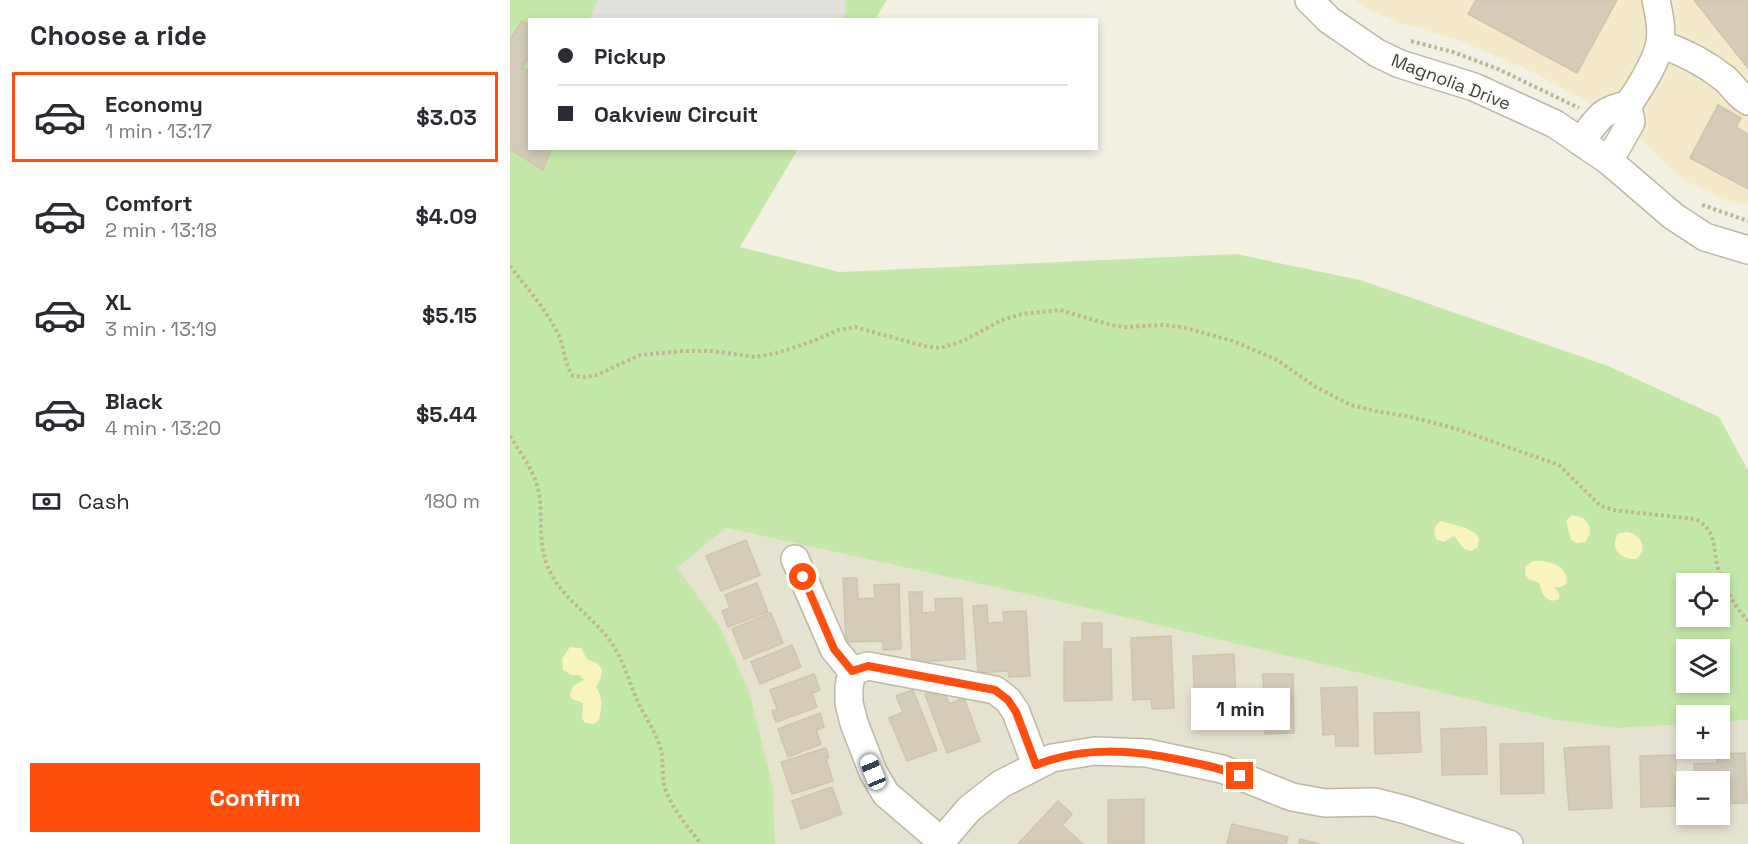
<!DOCTYPE html>
<html lang="en">
<head>
<meta charset="utf-8">
<style>
  body { margin:0; font-family:"Space Grotesk",sans-serif; background:#f7f7f7; color:#2b2b33; height:100vh; display:flex; flex-direction:column; font-size:22px; white-space:nowrap }
  * { box-sizing:border-box; margin:0 }
  p { font-size:20px; color:#7c7c81 }
  .icon { flex:none; width:33px; height:33px; fill:none; stroke:currentColor; stroke-width:2; stroke-linecap:round; stroke-linejoin:round }
  .map { position:relative; flex:1; overflow:hidden }
  .drawer { display:flex; flex-direction:column; background:#fff; width:510px }
  .drawer>* { flex:none }
  .hud { position:absolute; left:18px; top:18px; width:570px; height:132px; border-radius:0px; box-shadow:0 3px 9px #0003; display:grid; align-content:center; height:132px; padding:0 30px; background:#fff }
  .controls { position:absolute; left:1166px; top:573px; display:grid; gap:12px }
  .controls a { display:grid; place-items:center; width:54px; height:54px; border-radius:0px; background:#fff; box-shadow:0 3px 9px #0003; font-size:30px }
  .end { position:absolute; width:27px; height:27px; margin:-14px; border:8px solid #ff4e0d; background:#fff; box-shadow:0 0 0 3px #fff }
  .from { border-radius:50% }
  .bubble { position:absolute; height:42px; border-radius:0px; background:#fff; box-shadow:0 3px 9px #0003; font-size:20px; font-weight:800; line-height:42px; text-align:center }
  .car { position:absolute; width:18px; height:36px; margin:-18px -9px; border-radius:8px; box-shadow:0 0 4px 2px #0007; background:linear-gradient(#fff 24%,#345 0 40%,#fff 0 76%,#345 0 86%,#fff 0) }
  .hud b { display:flex; align-items:center; gap:21px; height:57px; font-size:22px }
  .hud b+b { border-top:2px solid #e1e1e2 }
  .hud i { width:15px; height:15px; background:#2b2b33 }
  ul { padding:0; list-style:none }
  li { display:flex; align-items:center; gap:18px; height:90px; margin:0 12px 9px; padding:0 18px; border:3px solid transparent; border-radius:0px }
  li div { flex:1 }
  li b { display:block; font-size:22px }
  li em { font-style:normal; font-weight:800 }
  li.current { border-color:#ff4e0d }
  li>.icon { width:54px; height:54px; stroke-width:1.5 }
  h2 { padding:0 30px; font-size:27px; line-height:72px }
  .pay { display:flex; align-items:center; gap:15px; height:66px; padding:0 30px; font-size:22px }
  .pay p { margin-inline-start:auto }
  .primary-button { display:flex; gap:12px; margin-top:auto; padding:12px 30px }
  .primary-button a { flex:1; height:69px; border-radius:0px; background:#ff4e0d; color:#fff; font-size:24px; font-weight:800; line-height:69px; text-align:center }
  main { display:flex; flex:1; min-height:0 }
  .map>svg:first-child { display:block }
  .residential { fill:#e6e2d0; fill-rule:evenodd }
  .commercial { fill:#f5e9cc }
  .green { fill:#c4e8aa; fill-rule:evenodd }
  .sand { fill:#f9f3bc }
  .parking { fill:#e2e0db }
  .building { fill:#d4ccb8; stroke:#cfc5ab; stroke-width:1.5 }
  .lines { fill:none; stroke-linecap:round; stroke-linejoin:round }
  .minor-casing { stroke:#bdb8a5; stroke-width:30 }
  .path { stroke:#bfb696; stroke-width:4; stroke-dasharray:3 3; stroke-linecap:butt }
  .minor { stroke:#fff; stroke-width:27 }
  .route { stroke:#ff4e0d; stroke-width:8 }
  .labels { text-anchor:middle; stroke-width:4.5; stroke-linejoin:round; paint-order:stroke }
  .street-label { font-size:18px; fill:#443f33; stroke:#fff }
</style>
</head>
<body>
<main>
<section class="drawer">
<h2>Choose a ride</h2>
<ul>
<li class="current"><svg class="icon" aria-label="car" viewBox="0 0 24 24"><path d="M5 17H2v-5l4-1 3-4h7l3 4 3 1v5h-3M9 17h6M6 11h13"/><circle cx="7" cy="17" r="2"/><circle cx="17" cy="17" r="2"/></svg><div><b>Economy</b><p>1 min · 13:17</p></div><em>$3.03</em></li>
<li><svg class="icon" aria-label="car" viewBox="0 0 24 24"><path d="M5 17H2v-5l4-1 3-4h7l3 4 3 1v5h-3M9 17h6M6 11h13"/><circle cx="7" cy="17" r="2"/><circle cx="17" cy="17" r="2"/></svg><div><b>Comfort</b><p>2 min · 13:18</p></div><em>$4.09</em></li>
<li><svg class="icon" aria-label="car" viewBox="0 0 24 24"><path d="M5 17H2v-5l4-1 3-4h7l3 4 3 1v5h-3M9 17h6M6 11h13"/><circle cx="7" cy="17" r="2"/><circle cx="17" cy="17" r="2"/></svg><div><b>XL</b><p>3 min · 13:19</p></div><em>$5.15</em></li>
<li><svg class="icon" aria-label="car" viewBox="0 0 24 24"><path d="M5 17H2v-5l4-1 3-4h7l3 4 3 1v5h-3M9 17h6M6 11h13"/><circle cx="7" cy="17" r="2"/><circle cx="17" cy="17" r="2"/></svg><div><b>Black</b><p>4 min · 13:20</p></div><em>$5.44</em></li>
</ul>
<div class="pay"><svg class="icon" aria-label="cash" viewBox="0 0 24 24"><path d="M3 7h18v10H3z"/><circle cx="12" cy="12" r="2"/></svg>Cash<p>180 m</p></div>
<div class="primary-button"><a>Confirm</a></div>
</section>
<div class="map">
<svg width="1238" height="844" viewBox="0 0 1238 844">
  <rect width="100%" height="100%" fill="#f2efe3"/>
  <path class="residential" d="M216,528l314,69 516,123 61,8 69,-4v24h33v-26l29,-2v124h-973l-2,-57 -96,-219zM1176,782h33v32h-33z"/>
  <path class="commercial" d="M845,0h393v205l-24,-6 -36,-17 -20,-15 -34,-34 -55,-36 -55,-29 -66,-28 -58,-17 -34,-14z"/>
  <path class="green" d="M0,0h377l-12,19 -345,1v128l268,1 -58,98 99,25 397,-18 124,26 248,86 111,51 29,53v250l-29,2v-6h-33v8l-69,4 -61,-8 -516,-123 -314,-69 -49,40 43,59 29,64 24,96 2,57h-265zM1176,584h33v32h-33zM1176,650h33v32h-33z"/>
  <g class="sand">
    <path d="M1062,515c12,2 18,6 18,19l-5,8 -8,1 -6,-3 -5,-19z"/>
    <path d="M931,521l25,7 10,6 3,5 -1,8 -7,4 -7,-2 -10,-13 -10,6 -7,-2c-5,-7 -3,-15 4,-19z"/>
    <path d="M1118,532c14,3 20,18 8,27 -16,1 -28,-12 -17,-26z"/>
    <path d="M1023,561c15,-1 37,4 33,23l-5,3h-7l5,6v6l-7,2c-10,-4 -10,-9 -13,-18l-9,-3 -5,-5 1,-9z"/>
    <path d="M60,647l11,1 6,11 10,4 5,6 -1,9 -5,9c7,12 6,19 3,33l-5,4 -9,-1 -3,-5 1,-15 -11,-4 -2,-5 3,-8 11,-6 -5,-5h-8l-8,-5 -1,-11z"/>
  </g>
  <path class="parking" d="M88,0h247l1,13 -5,7 -252,-1z"/>
  <g class="building">
    <path d="M966,0h141l-40,73 -109,-59z"/>
    <path d="M1184,0h54v68z"/>
    <path d="M12,21l8,4v30l-8,13 8,3v77h21l-8,22 -33,-21v-109z"/>
    <path d="M1208,105l23,13 -5,9 12,7v55l-58,-31z"/>
    <path d="M236,540l14,35 -39,16 -15,-35z"/>
    <path d="M333,578h14l1,21 17,-1 -1,-13 25,-1 2,65 -18,1v-9l-37,1z"/>
    <path d="M247,583l11,29 -40,15 -6,-16 8,-3 -5,-13z"/>
    <path d="M399,592h13v21l14,-1 -1,-13 27,-1 3,61 -53,3z"/>
    <path d="M477,605l1,18 16,-1 -1,-10 23,-1 4,65 -21,1 -1,-6 -30,2 -5,-67z"/>
    <path d="M261,613l12,30 -39,16 -12,-30z"/>
    <path d="M572,623h20v26h9l1,51 -48,1v-59h18z"/>
    <path d="M661,636l3,72 -22,1 -1,-10 -18,1 -2,-62z"/>
    <path d="M282,645l9,22 -41,17 -9,-22z"/>
    <path d="M724,654l2,55 -41,1 -2,-54z"/>
    <path d="M304,674l6,16 -8,3 5,14 -41,15 -4,-11 5,-2 -7,-19z"/>
    <path d="M753,674h30l1,59 -29,1z"/>
    <path d="M433,687l6,17 15,-6 16,43 -33,12 -22,-59z"/>
    <path d="M847,687l1,59h-22l-1,-12 -12,1 -2,-47z"/>
    <path d="M403,690l24,60 -30,11 -18,-43 14,-6 -7,-16z"/>
    <path d="M909,712l2,40 -46,2 -1,-41z"/>
    <path d="M310,713l4,14 -8,3 5,14 -33,13 -10,-28z"/>
    <path d="M976,727l1,47 -45,1 -1,-46z"/>
    <path d="M1033,743l1,50 -43,1 -1,-50z"/>
    <path d="M1099,746l3,62 -43,2 -5,-62z"/>
    <path d="M316,748l3,10 -3,1 7,22 -41,13 -11,-32z"/>
    <path d="M1235,753l2,50 -28,1v-22h-25v-18l23,-1v-9z"/>
    <path d="M1166,755v51l-35,1 -1,-51z"/>
    <path d="M322,787l10,27 -41,15 -9,-28z"/>
    <path d="M634,799v45h-36v-44z"/>
    <path d="M548,801l14,13 -10,11 21,19h-65z"/>
    <path d="M722,824l56,13 -2,7h-59z"/>
    <path d="M790,839l20,5h-21z"/>
  </g>
  <g class="lines">
    <defs>
      <g id="minor">
        <path d="M799,0l20,20 48,33 23,11 74,23 81,37 54,37 64,55 32,21 43,13"/>
        <path d="M1150,44c24,8 44,18 64,34 9,7 13,17 24,23"/>
        <path d="M1071,142c15,-21 20,-33 47,-37 10,-14 30,-46 32,-63 2,-15 -1,-28 -4,-42"/>
        <path d="M1099,161l22,-39 -3,-17"/>
        <path d="M285,559l39,90 18,22"/>
        <path d="M431,841l-55,-47 -13,-22 -19,-49 -5,-20v-16l3,-16 16,-5 127,24 13,10 8,12 20,53"/>
        <path d="M429,844l30,-35 32,-25 51,-26 43,-7 52,2 75,16 70,28 33,6 50,-1 31,8 103,34"/>
      </g>
    </defs>
    <use href="#minor" class="minor-casing"/>
    <g class="path">
      <path d="M901,41l42,11 45,17 81,39"/>
      <path d="M1192,205l46,16"/>
      <path d="M0,266c16,21 35,42 47,66 8,14 6,30 16,44l11,1 13,-2 43,-20 44,-4h28l43,6 22,-4 36,-12 25,-11 17,-3 69,19 16,2 23,-7 39,-21 20,-6 38,-4 51,15 14,2 38,-2 19,2 51,14 44,19 39,27 35,18 29,7 27,4 47,12 105,37 42,41 12,4 82,9c24,12 17,31 24,53 6,17 17,36 29,49"/>
      <path d="M0,436c11,18 25,36 29,57 4,25 -1,49 8,72 14,36 51,53 69,85 9,16 14,34 21,50 8,17 19,32 24,50 3,13 0,28 5,41 7,19 23,37 35,53"/>
    </g>
    <use href="#minor" class="minor"/>
  </g>
  <g class="lines">
    <path class="route" d="M293,577l31,72 18,22 16,-5 127,24 13,10 8,12 20,53c47,-19 97,-15 145,-5 20,4 40,8 59,16"/>
  </g>
  <g class="labels">
    <g class="street-label">
      <text transform="translate(941 82) rotate(21)" y="6">Magnolia Drive</text>
    </g>
  </g>
</svg>
<div class="controls">
<a><svg class="icon" aria-label="locate" viewBox="0 0 24 24"><circle cx="12" cy="12" r="6"/><path d="M12 2v4M12 18v4M2 12h4M18 12h4"/></svg></a>
<a><svg class="icon" aria-label="layers" viewBox="0 0 24 24"><path d="M12 4l9 5-9 5-9-5zM3 14l9 5 9-5"/></svg></a>
<a>+</a>
<a>−</a>
</div>
<i class="end from" style="left:293px;top:577px"></i>
<i class="end" style="left:730px;top:776px"></i>
<div class="bubble" style="left:681px;top:688px;width:99px">1 min</div>
<i class="car" style="left:363px;top:772px;rotate:338deg"></i>
<div class="hud">
<b><i class="from"></i>Pickup</b>
<b><i></i>Oakview Circuit</b>
</div>
</div>
</main>
</body>
</html>
